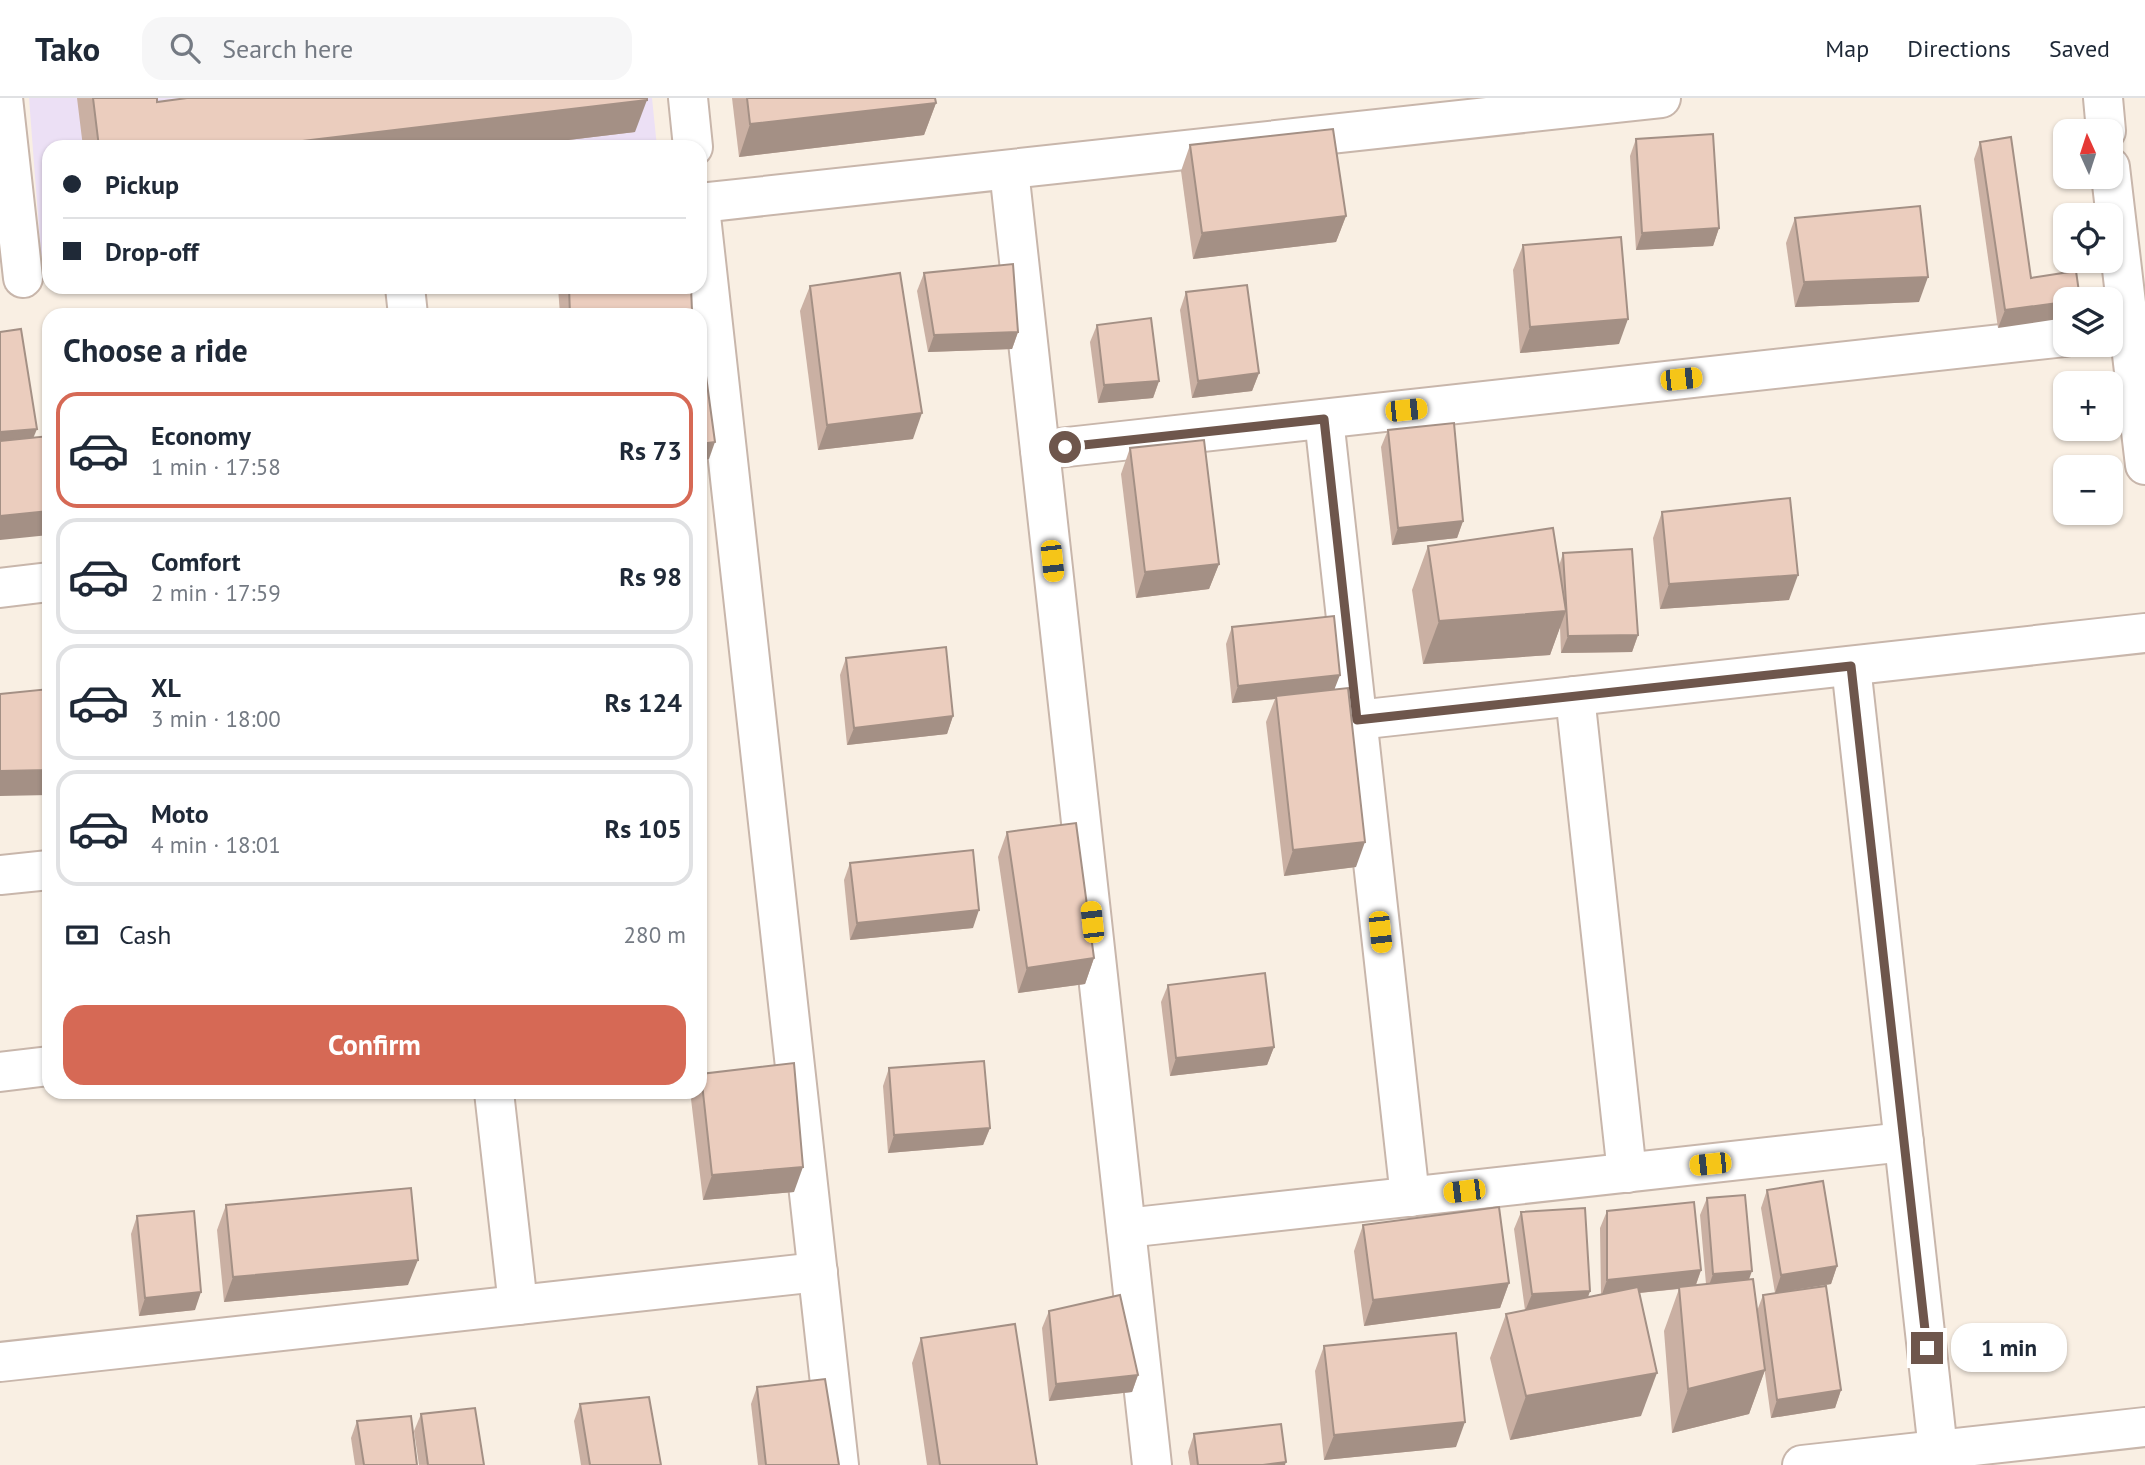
<!DOCTYPE html>
<html lang="en">
<head>
<meta charset="utf-8">
<style>
  body { margin:0; font-family:"PT Sans",sans-serif; background:#f6f6f7; color:#1f2937; height:100vh; display:flex; flex-direction:column; font-size:26px; white-space:nowrap }
  * { box-sizing:border-box; margin:0 }
  p { font-size:23px; color:#747a83 }
  .icon { flex:none; width:38px; height:38px; fill:none; stroke:currentColor; stroke-width:2; stroke-linecap:round; stroke-linejoin:round }
  .map { position:relative; flex:1; overflow:hidden }
  .drawer { position:absolute; left:42px; top:210px; width:665px; height:791px; display:flex; flex-direction:column; background:#fff; border-radius:21px; box-shadow:0 2px 5px #0004 }
  .drawer>* { flex:none }
  .guide { position:absolute; left:42px; top:42px; width:665px; height:154px; border-radius:21px; box-shadow:0 2px 5px #0004; display:grid; align-content:center; height:154px; padding:0 21px; background:#fff }
  .needle { width:46px; rotate:357deg }
  .fabs { position:absolute; left:2053px; top:21px; display:grid; gap:14px }
  .fabs a { display:grid; place-items:center; width:70px; height:70px; border-radius:14px; background:#fff; box-shadow:0 2px 5px #0004; font-size:35px }
  .end { position:absolute; width:32px; height:32px; margin:-16px; border:9px solid #6e564c; background:#fff; box-shadow:0 0 0 4px #fff }
  .from { border-radius:50% }
  .bubble { position:absolute; height:49px; border-radius:21px; background:#fff; box-shadow:0 2px 5px #0004; font-size:23px; font-weight:800; line-height:49px; text-align:center }
  .car { position:absolute; width:21px; height:42px; margin:-21px -10px; border-radius:9px; box-shadow:0 0 5px 2px #0007; background:linear-gradient(#f5c518 24%,#345 0 40%,#f5c518 0 76%,#345 0 86%,#f5c518 0) }
  .guide b { display:flex; align-items:center; gap:24px; height:66px; font-size:26px }
  .guide b+b { border-top:2px solid #e0e1e3 }
  .guide i { width:18px; height:18px; background:#1f2937 }
  ul { padding:0; list-style:none }
  li { display:flex; align-items:center; gap:21px; height:116px; margin:0 14px 10px; padding:0 7px; border:4px solid #e0e1e3; border-radius:21px }
  li div { flex:1 }
  li b { display:block; font-size:26px }
  li em { font-style:normal; font-weight:800 }
  li.on { border-color:#d66955 }
  li>.icon { width:63px; height:63px; stroke-width:1.5 }
  h2 { padding:0 21px; font-size:32px; line-height:84px }
  .pay { display:flex; align-items:center; gap:18px; height:77px; padding:0 21px; font-size:26px }
  .pay p { margin-inline-start:auto }
  .action { display:flex; gap:14px; margin-top:auto; padding:14px 21px }
  .action a { flex:1; height:80px; border-radius:21px; background:#d66955; color:#fff; font-size:28px; font-weight:800; line-height:80px; text-align:center }
  header { display:flex; align-items:center; gap:42px; box-sizing:border-box; height:98px; padding:0 35px; background:#fff; border-bottom:2px solid #e0e1e3 }
  header strong { font-size:33px }
  nav { display:flex; gap:38px; margin-inline-start:auto; font-size:24px }
  .search { width:490px; height:63px; background:#f6f6f7; display:flex; align-items:center; gap:18px; box-sizing:border-box; padding:0 24px; border-radius:21px; color:#747a83; font-size:26px }
  .map>svg:first-child { display:block }
  .education { fill:#ece0f5 }
  .lines { fill:none; stroke-linecap:round; stroke-linejoin:round }
  .street-casing { stroke:#c8b6ab; stroke-width:42 }
  .street { stroke:#fff; stroke-width:38 }
  .wall { fill:#cab0a3 }
  .shaded-wall { fill:#a49085 }
  .building { fill:#ebcdbe; stroke:#a49085; stroke-width:2 }
  .route { stroke:#6e564c; stroke-width:9 }
</style>
</head>
<body>
<header>
<strong>Tako</strong>
<div class="search"><svg class="icon" aria-label="search" viewBox="0 0 24 24"><circle cx="10" cy="10" r="6"/><path d="M15 15l6 6"/></svg>Search here</div>
<nav><a>Map</a><a>Directions</a><a>Saved</a></nav>
</header>
<div class="map">
<svg width="2145" height="1367" viewBox="0 0 2145 1367">
  <rect width="100%" height="100%" fill="#f9efe3"/>
  <path class="education" d="M29,0h623l5,49h-608v107l-8,1z"/>
  <g class="lines">
    <defs>
      <g id="street">
        <path d="M3,0l20,180"/>
        <path d="M688,0l5,49"/>
        <path d="M2103,0l3,33"/>
        <path d="M2110,69l35,298"/>
        <path d="M1009,72l143,1295"/>
        <path d="M700,105l961,-105"/>
        <path d="M700,109l139,1258"/>
        <path d="M405,189l3,28"/>
        <path d="M1324,321l86,778"/>
        <path d="M1040,352l1025,-113"/>
        <path d="M0,490l49,-6"/>
        <path d="M1851,568l87,784"/>
        <path d="M1575,598l52,477"/>
        <path d="M1357,622l788,-87"/>
        <path d="M0,777l49,-5"/>
        <path d="M0,974l49,-6"/>
        <path d="M494,994l24,213"/>
        <path d="M1126,1130l778,-86"/>
        <path d="M0,1264l818,-90"/>
        <path d="M1802,1367l343,-38"/>
      </g>
    </defs>
    <use href="#street" class="street-casing"/>
    <use href="#street" class="street"/>
  </g>
  <g class="wall">
    <path d="M77,0h80v4l478,30 -125,15h-427z"/>
    <path d="M732,0h203l1,5 -12,32 -185,22z"/>
    <path d="M1636,41l83,89 -6,18 -77,4 -6,-94z"/>
    <path d="M1980,44l51,136 -33,50 -24,-169z"/>
    <path d="M1190,47l156,71 -10,26 -143,17 -12,-88z"/>
    <path d="M1795,120l124,84 -124,5 -9,-64z"/>
    <path d="M1523,147l96,99 -99,9 -7,-83z"/>
    <path d="M924,175l94,59 -6,17 -84,3 -11,-61z"/>
    <path d="M810,188l103,153 -95,11 -18,-139z"/>
    <path d="M558,189h133l-1,28h-130z"/>
    <path d="M1186,194l73,81 -7,18 -60,7 -12,-88z"/>
    <path d="M1097,227l62,56 -6,17 -55,5 -8,-61z"/>
    <path d="M1388,332l75,91 -6,17 -65,7 -11,-98z"/>
    <path d="M1130,350l89,116 -10,25 -73,9 -15,-124z"/>
    <path d="M1662,414l127,88 -129,9 -7,-71z"/>
    <path d="M1428,448l131,20 4,-13 75,82 -6,17 -71,1 -1,-26 -10,28 -127,9 -11,-74z"/>
    <path d="M1232,529l103,63 21,177 -72,9 -18,-154 9,-23 -43,4 -6,-59z"/>
    <path d="M846,560l107,58 -6,18 -100,11 -7,-70z"/>
    <path d="M1007,734l87,126 -9,26 -67,9 -20,-136z"/>
    <path d="M850,765l123,65 -123,12 -6,-60z"/>
    <path d="M1168,887l106,62 -7,18 -97,11 -9,-74z"/>
    <path d="M889,970l101,60 -7,17 -95,8 -5,-67z"/>
    <path d="M701,976l93,118 -91,8 -12,-101 3,-7h6z"/>
    <path d="M1767,1092l70,76 -6,18 -56,9 -14,-85z"/>
    <path d="M1707,1100l42,81 8,32 6,-16 78,95 -6,18 -64,10 -7,-52 1,4 -16,44 -77,19 -8,-102 15,-42 -40,4 2,123 -131,24 -20,-82 16,-44 19,-4 -11,-81 7,-17 69,79 -2,6 13,-3 -1,-66 7,-17 94,59 -5,15 10,-1 -6,-69z"/>
    <path d="M226,1107l182,80 -184,17 -7,-72z"/>
    <path d="M137,1118l58,94 -56,6 -8,-82z"/>
    <path d="M1363,1127l146,58 -9,25 -136,18 -10,-75z"/>
    <path d="M1049,1213l89,64 -6,17 -83,9 -7,-73z"/>
    <path d="M921,1240l116,127h-110l-15,-102z"/>
    <path d="M1324,1248l132,101 -132,13 -9,-89z"/>
    <path d="M757,1289l82,78h-81l-7,-61z"/>
    <path d="M580,1306l81,61h-80l-7,-44z"/>
    <path d="M421,1316l63,51h-65l-5,-34z"/>
    <path d="M357,1323l60,44h-62l-4,-27z"/>
    <path d="M1194,1336l91,31h-95l-2,-13z"/>
  </g>
  <g class="shaded-wall">
    <path d="M647,2l-12,32 -125,15h-258z"/>
    <path d="M936,5l-12,32 -185,22 11,-33z"/>
    <path d="M1346,118l-10,26 -143,17 9,-26z"/>
    <path d="M1719,130l-6,18 -77,4 6,-17z"/>
    <path d="M1928,179l-9,25 -124,5 9,-25z"/>
    <path d="M2065,204v16l-67,10 7,-18z"/>
    <path d="M692,213l-2,4h-74z"/>
    <path d="M1628,221l-9,25 -99,9 10,-26z"/>
    <path d="M1018,234l-6,17 -84,3 6,-17z"/>
    <path d="M1259,275l-7,18 -60,7 6,-17z"/>
    <path d="M1159,283l-6,17 -55,5 6,-18z"/>
    <path d="M922,315l-9,26 -95,11 9,-25z"/>
    <path d="M37,331l-7,17 -30,3v-17z"/>
    <path d="M715,344l-6,17 -9,2v-17z"/>
    <path d="M49,413v24l-49,5v-24z"/>
    <path d="M1463,423l-6,17 -65,7 6,-17z"/>
    <path d="M1219,466l-10,25 -73,9 9,-26z"/>
    <path d="M1798,477l-9,25 -129,9 9,-25z"/>
    <path d="M1566,513l-16,44 -127,9 16,-43z"/>
    <path d="M1638,537l-6,17 -71,1 7,-17z"/>
    <path d="M1340,577l-7,18 -57,3 -1,3 -43,4 6,-17z"/>
    <path d="M953,618l-6,18 -100,11 7,-17z"/>
    <path d="M49,672v25l-49,1v-25z"/>
    <path d="M1365,744l-9,25 -72,9 9,-26z"/>
    <path d="M979,812l-6,18 -123,12 7,-17z"/>
    <path d="M1094,860l-9,26 -67,9 9,-25z"/>
    <path d="M1274,949l-7,18 -97,11 6,-18z"/>
    <path d="M990,1030l-7,17 -95,8 6,-18z"/>
    <path d="M803,1069l-9,25 -91,8 9,-25z"/>
    <path d="M418,1162l-10,25 -184,17 9,-25z"/>
    <path d="M1837,1168l-6,18 -56,9 6,-18z"/>
    <path d="M1701,1172l-6,17 -94,10 6,-17z"/>
    <path d="M1752,1173l-6,17 -39,3 6,-17z"/>
    <path d="M1509,1185l-9,25 -136,18 9,-26z"/>
    <path d="M1590,1193l-6,17 -59,3 7,-17z"/>
    <path d="M201,1194l-6,18 -56,6 6,-18z"/>
    <path d="M1765,1272l-16,44 -77,19 16,-44z"/>
    <path d="M1657,1275l-16,43 -131,24 16,-44z"/>
    <path d="M1138,1277l-6,17 -83,9 7,-17z"/>
    <path d="M1841,1292l-6,18 -64,10 6,-18z"/>
    <path d="M1465,1324l-9,25 -132,13 10,-25z"/>
    <path d="M1286,1364l-1,3h-22z"/>
  </g>
  <g class="building">
    <path d="M93,0h64v4l30,-4h460v2l-395,47h-153z"/>
    <path d="M747,0h188l1,5 -186,21z"/>
    <path d="M1333,31l13,87 -144,17 -12,-88z"/>
    <path d="M1713,36l6,94 -77,5 -6,-94z"/>
    <path d="M2011,39l20,141 45,-7 4,28h-15v3l-60,8 -25,-168z"/>
    <path d="M1920,108l8,71 -124,5 -9,-64z"/>
    <path d="M1621,139l7,82 -98,8 -7,-82z"/>
    <path d="M1013,166l5,68 -84,3 -10,-62z"/>
    <path d="M900,175l22,140 -95,12 -17,-139z"/>
    <path d="M1247,187l12,88 -61,8 -12,-89z"/>
    <path d="M569,189h122l1,24 -76,4h-46z"/>
    <path d="M1151,220l8,63 -55,4 -7,-60z"/>
    <path d="M21,231l16,100 -37,3v-100z"/>
    <path d="M706,278l9,66 -15,2v-67z"/>
    <path d="M1454,325l9,98 -65,7 -10,-98z"/>
    <path d="M49,338v75l-49,5v-75z"/>
    <path d="M1204,342l15,124 -74,8 -15,-124z"/>
    <path d="M1790,400l8,77 -129,9 -7,-72z"/>
    <path d="M1553,430l13,83 -127,10 -11,-75z"/>
    <path d="M1632,451l6,86 -70,1 -5,-83z"/>
    <path d="M1334,518l6,59 -102,11 -6,-59z"/>
    <path d="M946,549l7,69 -99,12 -8,-70z"/>
    <path d="M1348,590l17,154 -72,8 -17,-154z"/>
    <path d="M49,591v81l-49,1v-77z"/>
    <path d="M1076,725l18,135 -67,10 -20,-136z"/>
    <path d="M973,752l6,60 -122,13 -7,-60z"/>
    <path d="M1265,875l9,74 -98,11 -8,-73z"/>
    <path d="M984,963l6,67 -96,7 -5,-67z"/>
    <path d="M794,965l9,104 -91,8 -11,-101z"/>
    <path d="M1823,1083l14,85 -56,9 -14,-85z"/>
    <path d="M411,1090l7,72 -185,17 -7,-72z"/>
    <path d="M1745,1097l7,76 -39,3 -6,-76z"/>
    <path d="M1694,1104l7,68 -94,10v-69z"/>
    <path d="M1499,1109l10,76 -136,17 -10,-75z"/>
    <path d="M1585,1110l5,83 -58,3 -11,-82z"/>
    <path d="M194,1113l7,81 -56,6 -8,-82z"/>
    <path d="M1753,1181l12,91 -77,19 -9,-102z"/>
    <path d="M1826,1188l15,104 -64,10 -14,-105z"/>
    <path d="M1638,1189l19,86 -131,23 -20,-82z"/>
    <path d="M1120,1197l18,80 -82,9 -7,-73z"/>
    <path d="M1015,1226l22,141h-97l-19,-127z"/>
    <path d="M1456,1235l9,89 -131,13 -10,-89z"/>
    <path d="M825,1281l14,86h-73l-9,-78z"/>
    <path d="M649,1299l12,68h-71l-10,-61z"/>
    <path d="M475,1310l9,57h-56l-7,-51z"/>
    <path d="M411,1318l6,49h-53l-7,-44z"/>
    <path d="M1281,1326l5,38 -23,3h-65l-4,-31z"/>
  </g>
  <g class="lines">
    <path class="route" d="M1065,349l259,-28 33,301 494,-54 76,682"/>
  </g>
</svg>
<div class="fabs">
<a><svg class="needle" viewBox="-14 -14 28 28"><path d="M0-13l5 13h-10z" fill="#e53935"/><path d="M0 13l5-13h-10z" fill="#747a83"/></svg></a>
<a><svg class="icon" aria-label="locate" viewBox="0 0 24 24"><circle cx="12" cy="12" r="6"/><path d="M12 2v4M12 18v4M2 12h4M18 12h4"/></svg></a>
<a><svg class="icon" aria-label="layers" viewBox="0 0 24 24"><path d="M12 4l9 5-9 5-9-5zM3 14l9 5 9-5"/></svg></a>
<a>+</a>
<a>−</a>
</div>
<i class="end from" style="left:1065px;top:349px"></i>
<i class="end" style="left:1927px;top:1250px"></i>
<div class="bubble" style="left:1951px;top:1225px;width:116px">1 min</div>
<i class="car" style="left:1681px;top:281px;rotate:84deg"></i>
<i class="car" style="left:1406px;top:312px;rotate:84deg"></i>
<i class="car" style="left:1052px;top:463px;rotate:174deg"></i>
<i class="car" style="left:1092px;top:824px;rotate:354deg"></i>
<i class="car" style="left:1380px;top:834px;rotate:174deg"></i>
<i class="car" style="left:1710px;top:1066px;rotate:264deg"></i>
<i class="car" style="left:1464px;top:1093px;rotate:263deg"></i>
<div class="guide">
<b><i class="from"></i>Pickup</b>
<b><i></i>Drop-off</b>
</div>
<section class="drawer">
<h2>Choose a ride</h2>
<ul>
<li class="on"><svg class="icon" aria-label="car" viewBox="0 0 24 24"><path d="M5 17H2v-5l4-1 3-4h7l3 4 3 1v5h-3M9 17h6M6 11h13"/><circle cx="7" cy="17" r="2"/><circle cx="17" cy="17" r="2"/></svg><div><b>Economy</b><p>1 min · 17:58</p></div><em>Rs 73</em></li>
<li><svg class="icon" aria-label="car" viewBox="0 0 24 24"><path d="M5 17H2v-5l4-1 3-4h7l3 4 3 1v5h-3M9 17h6M6 11h13"/><circle cx="7" cy="17" r="2"/><circle cx="17" cy="17" r="2"/></svg><div><b>Comfort</b><p>2 min · 17:59</p></div><em>Rs 98</em></li>
<li><svg class="icon" aria-label="car" viewBox="0 0 24 24"><path d="M5 17H2v-5l4-1 3-4h7l3 4 3 1v5h-3M9 17h6M6 11h13"/><circle cx="7" cy="17" r="2"/><circle cx="17" cy="17" r="2"/></svg><div><b>XL</b><p>3 min · 18:00</p></div><em>Rs 124</em></li>
<li><svg class="icon" aria-label="car" viewBox="0 0 24 24"><path d="M5 17H2v-5l4-1 3-4h7l3 4 3 1v5h-3M9 17h6M6 11h13"/><circle cx="7" cy="17" r="2"/><circle cx="17" cy="17" r="2"/></svg><div><b>Moto</b><p>4 min · 18:01</p></div><em>Rs 105</em></li>
</ul>
<div class="pay"><svg class="icon" aria-label="cash" viewBox="0 0 24 24"><path d="M3 7h18v10H3z"/><circle cx="12" cy="12" r="2"/></svg>Cash<p>280 m</p></div>
<div class="action"><a>Confirm</a></div>
</section>
</div>
</body>
</html>
